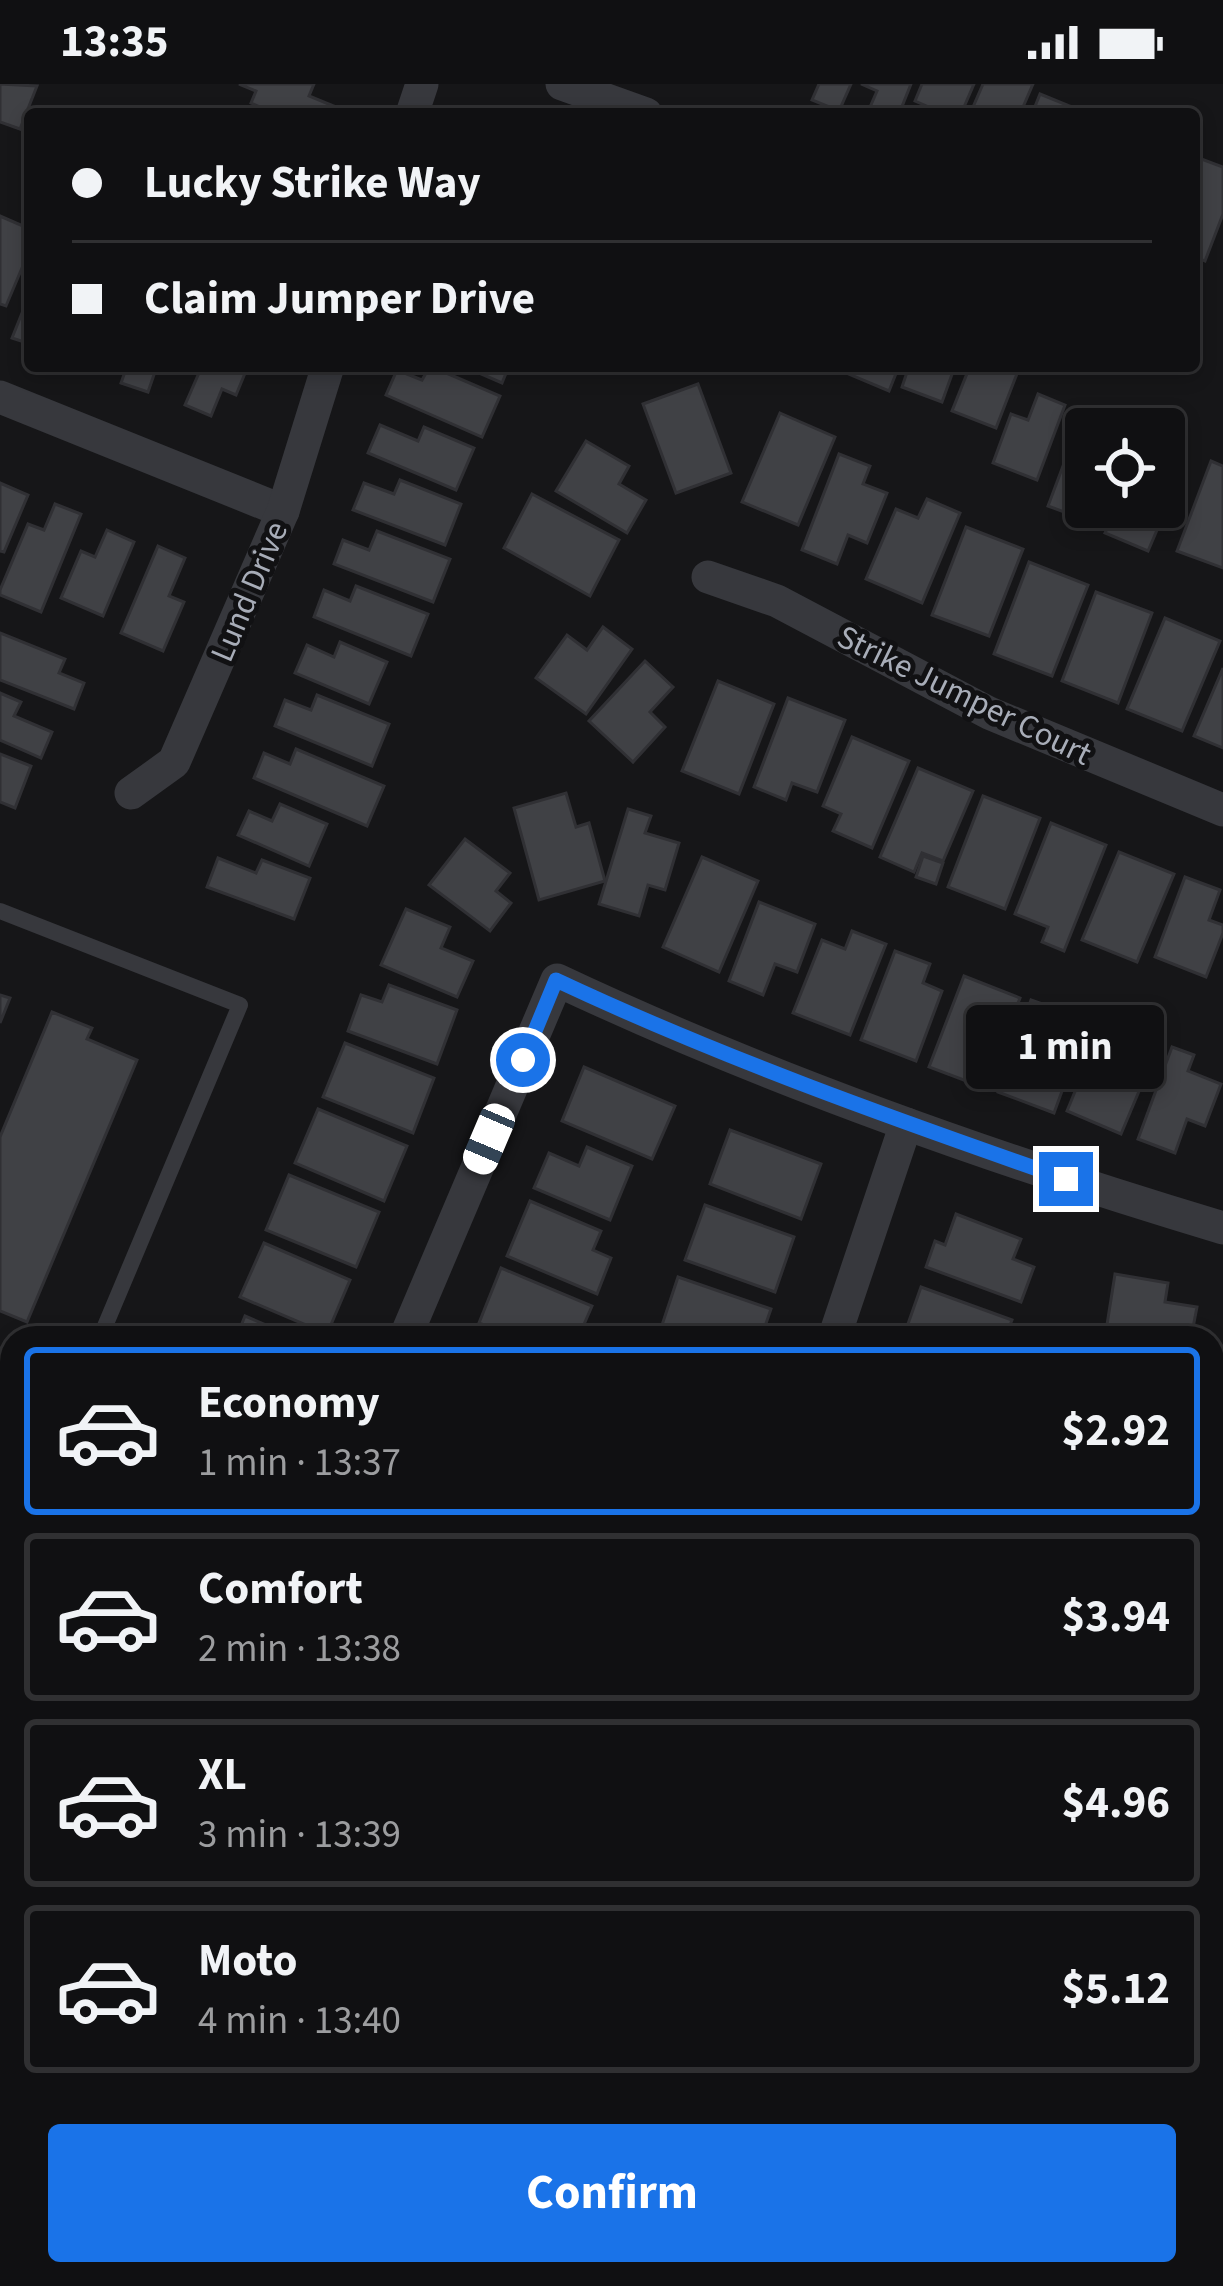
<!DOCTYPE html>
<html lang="en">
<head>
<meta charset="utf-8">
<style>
  body { margin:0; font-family:"Source Sans 3",sans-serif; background:#19191b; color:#f1f3f6; height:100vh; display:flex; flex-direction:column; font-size:45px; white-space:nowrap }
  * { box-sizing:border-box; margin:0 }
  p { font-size:39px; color:#9c9d9f }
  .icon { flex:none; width:66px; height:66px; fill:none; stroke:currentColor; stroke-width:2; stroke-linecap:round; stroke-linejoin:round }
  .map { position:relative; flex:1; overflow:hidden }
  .drawer { position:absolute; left:0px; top:1242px; width:1224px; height:960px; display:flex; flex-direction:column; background:#101012; border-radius:36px 36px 0 0; box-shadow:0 6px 18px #0003,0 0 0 3px #303032 }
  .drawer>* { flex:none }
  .top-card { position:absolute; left:24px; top:24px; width:1176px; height:264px; border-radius:12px; box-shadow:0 6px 18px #0003,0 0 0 3px #303032; display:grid; align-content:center; height:264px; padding:0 48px; background:#101012 }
  .tools { position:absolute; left:1065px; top:324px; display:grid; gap:24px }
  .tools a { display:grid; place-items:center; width:120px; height:120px; border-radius:12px; background:#101012; box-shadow:0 6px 18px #0003,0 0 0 3px #303032; font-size:60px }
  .end { position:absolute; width:54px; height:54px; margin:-27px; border:15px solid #1a73e8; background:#fff; box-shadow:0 0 0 6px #fff }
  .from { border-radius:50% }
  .bubble { position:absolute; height:84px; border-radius:12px; background:#101012; box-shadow:0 6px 18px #0003,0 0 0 3px #303032; font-size:39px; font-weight:700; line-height:84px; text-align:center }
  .car { position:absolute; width:36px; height:72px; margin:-36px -18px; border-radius:15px; box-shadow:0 0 9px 3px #0007; background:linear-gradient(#fff 24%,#345 0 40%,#fff 0 76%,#345 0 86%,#fff 0) }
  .top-card b { display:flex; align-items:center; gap:42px; height:114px; font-size:45px }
  .top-card b+b { border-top:3px solid #303032 }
  .top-card i { width:30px; height:30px; background:#f1f3f6 }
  ul { padding:21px 0 0; list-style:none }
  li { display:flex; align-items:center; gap:36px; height:168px; margin:0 24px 18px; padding:0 24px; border:6px solid #303032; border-radius:12px }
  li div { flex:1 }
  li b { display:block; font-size:45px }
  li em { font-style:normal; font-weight:700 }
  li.active { border-color:#1a73e8 }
  li>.icon { width:108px; height:108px; stroke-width:1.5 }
  .primary-button { display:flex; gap:24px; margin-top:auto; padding:24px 48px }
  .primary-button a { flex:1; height:138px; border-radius:12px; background:#1a73e8; color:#fff; font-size:48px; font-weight:700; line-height:138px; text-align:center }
  .status { display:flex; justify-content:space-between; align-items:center; height:84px; padding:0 60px; background:#101012; direction:ltr }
  .status svg { height:33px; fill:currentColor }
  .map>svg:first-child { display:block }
  .building { fill:#404145; stroke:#303034; stroke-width:3 }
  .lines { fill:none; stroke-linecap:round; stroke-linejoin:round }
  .lane { stroke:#37383d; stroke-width:16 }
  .street { stroke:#37383d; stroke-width:33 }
  .primary { stroke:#53555c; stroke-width:54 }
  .route { stroke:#1a73e8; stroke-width:15 }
  .labels { text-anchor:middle; stroke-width:10; stroke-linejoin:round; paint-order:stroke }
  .street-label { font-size:33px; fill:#a8adb8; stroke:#111113 }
</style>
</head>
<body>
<div class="status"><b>13:35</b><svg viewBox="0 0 49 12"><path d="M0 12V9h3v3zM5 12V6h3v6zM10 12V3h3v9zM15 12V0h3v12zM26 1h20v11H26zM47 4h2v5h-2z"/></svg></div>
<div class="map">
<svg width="1223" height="2202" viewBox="0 0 1223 2202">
  <rect width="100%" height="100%" fill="#161618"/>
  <g class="building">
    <path d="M0,0l37,2 -17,43 -20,-7z"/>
    <path d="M239,0h75l-5,12 39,16 -72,2 -25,-11 5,-12z"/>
    <path d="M819,0h32l-12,27 -27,-11z"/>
    <path d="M861,0h50l-12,30h-32l10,-23z"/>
    <path d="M922,0h52l-13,30h-33l3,-6 -16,-7z"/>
    <path d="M983,0h50l-13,30h-50z"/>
    <path d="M1040,10l42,17 -1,3h-49z"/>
    <path d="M1196,73l27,10v47l-18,47 -11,-5z"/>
    <path d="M0,132l30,13v20l-24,57 -6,-2z"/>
    <path d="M30,209v51l-18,-6z"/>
    <path d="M127,282h30l-9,26 -27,-9z"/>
    <path d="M202,282h46l-12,29 -14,-6 -11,27 -26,-11z"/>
    <path d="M430,282l70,30 -18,41 -96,-42 11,-25 25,10z"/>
    <path d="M463,282h46l-7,17z"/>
    <path d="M848,282h51l-10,25 -43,-18z"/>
    <path d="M909,282h46l-13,36 -40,-15z"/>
    <path d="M970,282l16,3 34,-3 -24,62 -44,-17z"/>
    <path d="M698,300l33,89 -55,20 -33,-89z"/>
    <path d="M1038,310l27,11 -28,75 -44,-17 18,-49 17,6z"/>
    <path d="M780,329l55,24 -37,88 -56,-23z"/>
    <path d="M380,341l38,16 6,-14 50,21 -18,42 -88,-37z"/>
    <path d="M586,357l43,25 -10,18 27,16 -19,33 -71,-42z"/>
    <path d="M1086,369v54h14l-6,16 -46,-17 18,-48 16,6z"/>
    <path d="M839,370l31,12 -7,18 24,9 -20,50 -19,-8 -11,29 -35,-14z"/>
    <path d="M1164,371l21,10 -37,86 -43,-18 12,-26h47z"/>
    <path d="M1211,377l12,5v102l-46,-17z"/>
    <path d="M400,396l61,24 -16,41 -92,-35 11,-27 30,11z"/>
    <path d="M0,399l28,12 -24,57 -4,-1z"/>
    <path d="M532,410l87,46 -29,56 -86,-48z"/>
    <path d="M927,415l33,14 -38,90 -56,-24 30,-70 22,9z"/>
    <path d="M55,420l26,10 -40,98 -41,-17v-5l28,-66 16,6z"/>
    <path d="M966,443l57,22 -34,87 -57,-21z"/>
    <path d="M107,446l27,12 -31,74 -42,-18 20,-47 14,6z"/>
    <path d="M377,447l73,28 -17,43 -99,-38 9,-24 26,10z"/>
    <path d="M158,462l27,12 -16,38 15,6 -21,49 -42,-18z"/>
    <path d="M1029,478l59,23 -36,91 -58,-22z"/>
    <path d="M356,502l72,28 -17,42 -97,-39 10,-27 26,11z"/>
    <path d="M1096,508l56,21 -34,90 -56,-22z"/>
    <path d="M1165,534l55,23 -38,90 -55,-22z"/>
    <path d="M603,543l29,22 -46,65 -50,-36 31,-43 20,15z"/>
    <path d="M0,549l65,26 -6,14 25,10 -10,26 -74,-29z"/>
    <path d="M340,558l47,20 -18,42 -74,-31 12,-28 27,12z"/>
    <path d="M645,577l28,26 -23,25 15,15 -32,35 -44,-41z"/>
    <path d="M1223,584v80l-29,-12z"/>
    <path d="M718,597l56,23 -35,90 -57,-23z"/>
    <path d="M0,609l21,9 -7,14 38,16 -11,26 -41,-18z"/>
    <path d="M317,611l72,29 -17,42 -97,-40 10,-26 26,10z"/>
    <path d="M788,614l57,22 -28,72 -25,-9 -6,17 -32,-13z"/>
    <path d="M852,653l57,24 -37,87 -39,-17 8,-17 -18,-8z"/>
    <path d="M296,665l88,37 -17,40 -113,-48 10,-25 26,11z"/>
    <path d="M0,670l31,12 -16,42 -15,-6z"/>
    <path d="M918,684l55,23 -30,70 -21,-8 -8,19 -34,-15z"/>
    <path d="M566,709l10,34 13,-4 16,58 -66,19 -25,-92z"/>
    <path d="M983,712l57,22 -35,91 -57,-22z"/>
    <path d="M280,720l47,20 -18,42 -71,-31 11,-24 23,10z"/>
    <path d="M628,725l23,7 -6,17 34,10 -14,47 -17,-5 -9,31 -40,-12z"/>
    <path d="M1051,739l55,22 -42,106 -22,-9 6,-15 -33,-13z"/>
    <path d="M465,755l45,34 -14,18 15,12 -21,28 -61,-46z"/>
    <path d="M1119,768l55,22 -37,88 -55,-22z"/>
    <path d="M923,772l20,7 -7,21 -20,-7z"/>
    <path d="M702,773l56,24 -39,91 -56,-25z"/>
    <path d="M218,774l38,15 6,-13 48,18 -16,41 -87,-32z"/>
    <path d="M1185,793l35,13 -11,30 14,5v8l-17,44 -51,-20z"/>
    <path d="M759,818l56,22 -18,48 -22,-8 -12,31 -34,-14z"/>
    <path d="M406,825l44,18 -9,21 32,13 -16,36 -76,-32z"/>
    <path d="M852,847l34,13 -36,91 -57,-22 29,-73 23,9z"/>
    <path d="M895,867l35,13 -7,19 19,8 -26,70 -55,-21z"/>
    <path d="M964,892l56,22 -35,90 -56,-21z"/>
    <path d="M389,901l68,25 -20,54 -89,-33 13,-36 21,7z"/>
    <path d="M0,911l10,3 -10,25z"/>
    <path d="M1031,916l57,20 -34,93 -56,-21z"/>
    <path d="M52,928l40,16 -5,11 50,21 -110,262 -27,-11v-174z"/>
    <path d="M1123,947l35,15 -37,88 -54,-23 28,-68 20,9z"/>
    <path d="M345,959l89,35 -21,55 -90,-36z"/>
    <path d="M1172,963l22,8 -6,16 33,13 -16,42 -18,-7 -12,34 -37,-14z"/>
    <path d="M584,983l91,39 -23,53 -90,-38z"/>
    <path d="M318,1025l89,37 -23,55 -89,-38z"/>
    <path d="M730,1046l91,34 -20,55 -91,-35z"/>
    <path d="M587,1063l45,19 -22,54 -76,-32 15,-35 30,13z"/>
    <path d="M289,1091l90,37 -23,55 -90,-37z"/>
    <path d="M530,1117l71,30 -8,19 18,8 -14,36 -90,-38z"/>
    <path d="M705,1121l89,32 -19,55 -90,-32z"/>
    <path d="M956,1130l65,25 -8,20 21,8 -13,35 -95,-35 9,-26 10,4z"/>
    <path d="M264,1159l86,37 -23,54 -87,-37z"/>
    <path d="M501,1184l91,38 -14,32h-62l-37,-15z"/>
    <path d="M1115,1190l53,9 -3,19 32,5 -6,31h-41l-44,-7z"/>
    <path d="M678,1193l93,32 -10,29h-90l-12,-4z"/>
    <path d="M921,1203l91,33 -7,18h-102z"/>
    <path d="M245,1232l49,21v1h-58z"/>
    <path d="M0,1284l12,2 -12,44z"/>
    <path d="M0,1595l12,5v11l-12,28z"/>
    <path d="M1212,1661l11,4v104l-11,-5z"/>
    <path d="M1223,1850v89l-7,-3 -4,5v-63z"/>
    <path d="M0,2102l12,5v83h11l-5,12h-18z"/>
    <path d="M1223,2138v48l-11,-4v-16z"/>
    <path d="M144,2190h36l25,12h-66z"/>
    <path d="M322,2190h40l-5,12z"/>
    <path d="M382,2190h68l-5,12h-36z"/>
  </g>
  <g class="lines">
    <g class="lane">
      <path d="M0,827l240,94 -140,333"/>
      <path d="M0,1493l12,-29"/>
      <path d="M0,2070l12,-29"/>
      <path d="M0,2082l12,6"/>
      <path d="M256,2190l31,12"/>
      <path d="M37,2202l4,-12"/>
      <path d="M242,2202l5,-12"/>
      <path d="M474,2202l5,-12"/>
      <path d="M524,2202l5,-12"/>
    </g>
    <g class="street">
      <path d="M562,0l84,30"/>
      <path d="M412,30l10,-30"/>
      <path d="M0,313l283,114"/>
      <path d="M708,493l69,24 212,112 234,97"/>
      <path d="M131,709l43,-31 109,-251 45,-145"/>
      <path d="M405,1254l152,-358c214,101 439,180 666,248"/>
      <path d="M834,1254l72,-214"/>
      <path d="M1212,1460l11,-47"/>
      <path d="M1212,1582l11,4"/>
      <path d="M1212,2025l11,5"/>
      <path d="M964,2202l4,-12"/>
    </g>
    <g class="primary">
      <path d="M0,1867l12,5"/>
      <path d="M809,2190l29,12"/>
    </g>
  </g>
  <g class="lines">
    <path class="route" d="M523,976l33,-80c166,78 338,139 510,199"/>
  </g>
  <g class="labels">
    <g class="street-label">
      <text transform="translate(248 507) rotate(-67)" y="12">Lund Drive</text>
      <text transform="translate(965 610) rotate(26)" y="12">Strike Jumper Court</text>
    </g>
  </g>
</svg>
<div class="tools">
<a><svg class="icon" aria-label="locate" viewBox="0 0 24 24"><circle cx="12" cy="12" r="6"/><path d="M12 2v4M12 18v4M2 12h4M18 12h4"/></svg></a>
</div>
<i class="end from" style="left:523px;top:976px"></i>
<i class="end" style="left:1066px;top:1095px"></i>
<div class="bubble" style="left:966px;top:921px;width:198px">1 min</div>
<i class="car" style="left:489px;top:1055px;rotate:203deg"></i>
<div class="top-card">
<b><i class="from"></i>Lucky Strike Way</b>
<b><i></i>Claim Jumper Drive</b>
</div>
<section class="drawer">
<ul>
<li class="active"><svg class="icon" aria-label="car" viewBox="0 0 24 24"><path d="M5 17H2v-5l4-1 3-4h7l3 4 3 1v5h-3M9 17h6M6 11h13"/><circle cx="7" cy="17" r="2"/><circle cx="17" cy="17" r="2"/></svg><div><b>Economy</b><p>1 min · 13:37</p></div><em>$2.92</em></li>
<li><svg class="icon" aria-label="car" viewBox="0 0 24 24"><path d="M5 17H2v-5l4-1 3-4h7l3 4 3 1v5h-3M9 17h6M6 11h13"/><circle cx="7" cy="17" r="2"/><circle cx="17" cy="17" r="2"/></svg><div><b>Comfort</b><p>2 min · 13:38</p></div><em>$3.94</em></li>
<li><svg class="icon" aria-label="car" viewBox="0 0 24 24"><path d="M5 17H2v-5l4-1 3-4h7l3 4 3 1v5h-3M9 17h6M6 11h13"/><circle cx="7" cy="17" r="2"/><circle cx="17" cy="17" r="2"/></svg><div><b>XL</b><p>3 min · 13:39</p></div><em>$4.96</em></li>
<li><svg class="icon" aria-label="car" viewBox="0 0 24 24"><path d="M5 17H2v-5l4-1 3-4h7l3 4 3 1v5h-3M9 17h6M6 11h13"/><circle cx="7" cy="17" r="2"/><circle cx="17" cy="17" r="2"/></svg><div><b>Moto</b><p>4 min · 13:40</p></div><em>$5.12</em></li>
</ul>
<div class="primary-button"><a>Confirm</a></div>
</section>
</div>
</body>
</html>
